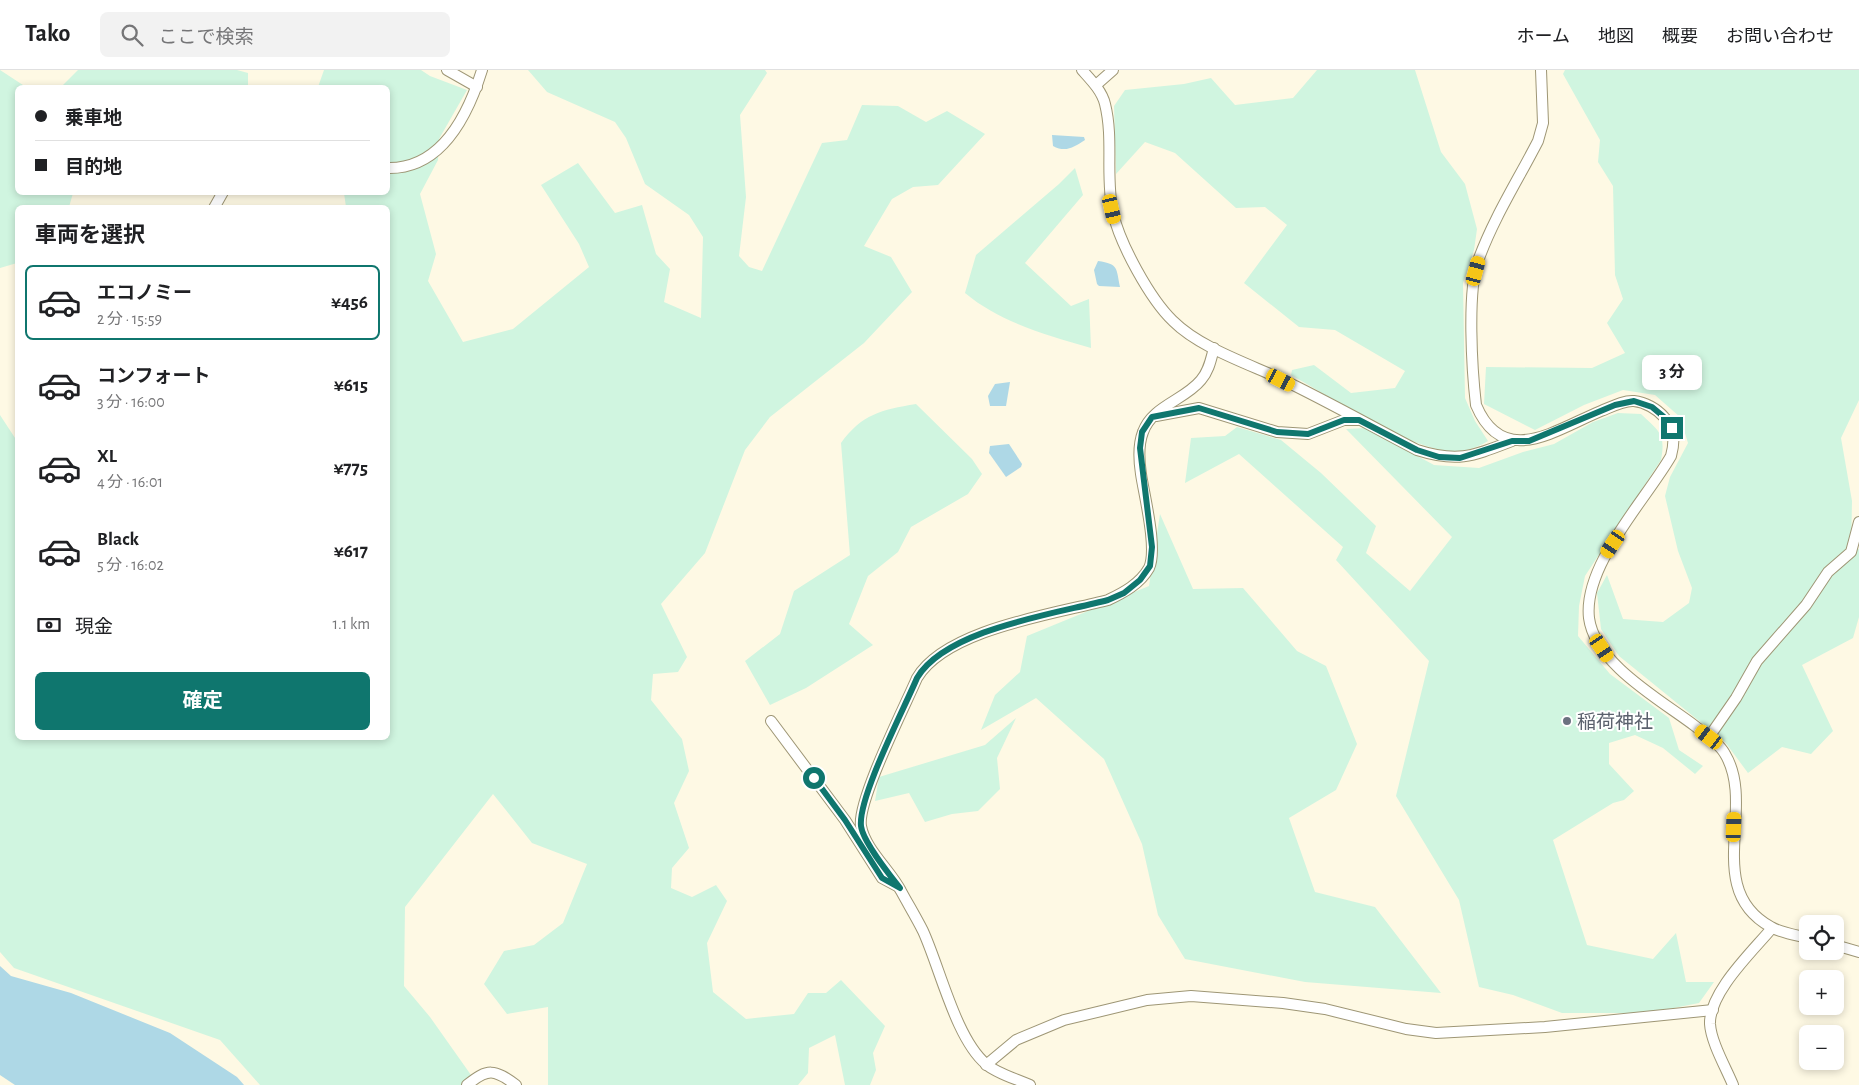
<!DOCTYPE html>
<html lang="ja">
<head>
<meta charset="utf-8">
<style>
  body { margin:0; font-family:"Alegreya Sans","Noto Sans JP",sans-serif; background:#f2f2f2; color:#202124; height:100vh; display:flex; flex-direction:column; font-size:19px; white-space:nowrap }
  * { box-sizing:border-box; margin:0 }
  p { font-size:16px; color:#757577 }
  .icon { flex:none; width:28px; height:28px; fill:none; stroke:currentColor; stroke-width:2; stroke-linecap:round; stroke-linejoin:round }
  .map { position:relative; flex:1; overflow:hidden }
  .panel { position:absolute; left:15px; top:135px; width:375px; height:535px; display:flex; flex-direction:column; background:#fff; border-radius:8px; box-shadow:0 2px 8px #0003 }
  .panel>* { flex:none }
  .guide { position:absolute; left:15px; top:15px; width:375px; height:110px; border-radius:8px; box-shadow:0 2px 8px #0003; display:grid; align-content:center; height:110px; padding:0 20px; background:#fff }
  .tools { position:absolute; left:1799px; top:845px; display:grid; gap:10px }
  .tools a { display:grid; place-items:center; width:45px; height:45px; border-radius:8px; background:#fff; box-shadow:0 2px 8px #0003; font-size:25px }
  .end { position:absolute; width:22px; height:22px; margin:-11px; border:6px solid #0f766e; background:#fff; box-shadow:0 0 0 2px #fff }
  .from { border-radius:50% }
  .bubble { position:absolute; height:35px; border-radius:8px; background:#fff; box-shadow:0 2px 8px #0003; font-size:16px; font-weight:700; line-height:35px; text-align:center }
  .car { position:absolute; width:15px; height:30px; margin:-15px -8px; border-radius:6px; box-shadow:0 0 4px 1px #0007; background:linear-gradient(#f5c518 24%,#345 0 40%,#f5c518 0 76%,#345 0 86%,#f5c518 0) }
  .guide b { display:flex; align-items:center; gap:18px; height:48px; font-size:19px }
  .guide b+b { border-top:1px solid #e0e0e0 }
  .guide i { width:12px; height:12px; background:#202124 }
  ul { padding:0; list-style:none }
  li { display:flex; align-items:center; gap:15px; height:75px; margin:0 10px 8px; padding:0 10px; border:2px solid transparent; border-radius:8px }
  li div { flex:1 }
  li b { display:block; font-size:19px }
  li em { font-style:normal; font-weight:700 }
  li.active { border-color:#0f766e }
  li>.icon { width:45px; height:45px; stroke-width:1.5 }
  h2 { padding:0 20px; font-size:22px; line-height:60px }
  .pay { display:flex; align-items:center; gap:12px; height:55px; padding:0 20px; font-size:19px }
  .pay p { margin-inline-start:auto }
  .cta { display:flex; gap:10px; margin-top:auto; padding:10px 20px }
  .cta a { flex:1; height:58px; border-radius:8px; background:#0f766e; color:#fff; font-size:20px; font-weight:700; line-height:58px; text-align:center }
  header { display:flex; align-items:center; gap:30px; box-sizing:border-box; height:70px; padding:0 25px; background:#fff; border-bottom:1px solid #e0e0e0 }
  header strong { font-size:24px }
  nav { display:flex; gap:28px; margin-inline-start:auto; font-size:18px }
  .search { width:350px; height:45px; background:#f2f2f2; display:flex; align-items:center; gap:12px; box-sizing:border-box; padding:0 18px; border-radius:8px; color:#757577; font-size:19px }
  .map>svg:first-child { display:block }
  .green { fill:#d0f5e0 }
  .water { fill:#aed8e6 }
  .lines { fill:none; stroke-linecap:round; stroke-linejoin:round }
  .minor-casing { stroke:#9e9675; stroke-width:12 }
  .minor { stroke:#fff; stroke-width:10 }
  .route { stroke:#0f766e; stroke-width:6 }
  .worship-dot { fill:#6b7280; stroke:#fff; stroke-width:2 }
  .labels { text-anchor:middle; stroke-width:4; stroke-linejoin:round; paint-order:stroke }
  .worship-label { font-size:19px; fill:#5b616d; stroke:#fff; text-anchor:start }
</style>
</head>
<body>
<header>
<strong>Tako</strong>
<div class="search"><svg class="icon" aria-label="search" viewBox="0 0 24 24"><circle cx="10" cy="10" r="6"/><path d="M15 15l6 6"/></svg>ここで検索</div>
<nav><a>ホーム</a><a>地図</a><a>概要</a><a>お問い合わせ</a></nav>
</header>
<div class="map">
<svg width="1859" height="1015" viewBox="0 0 1859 1015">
  <rect width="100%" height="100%" fill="#fef9e4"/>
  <g class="green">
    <path d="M0,0l26,17 -8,1v104l55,1 -4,14 -51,1 -1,55 -17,5z"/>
    <path d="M78,0h159l11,3v14h-187z"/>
    <path d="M324,0h97l9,6 37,14 -28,49 -1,21 -18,34 16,60 -8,27 35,61 50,-13 76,-62 -10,-23 -38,-59 37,-22 37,50 27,-8 14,49 14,15 -6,33 37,16 2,-81 -14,-22 -44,-31 -19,-46 -11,-16 -68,-30 -19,-22h237l2,3 -27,42 6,82 -7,59 10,11 13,4 60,-128 25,-3 15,-35 36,1 28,16 21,-11 38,23 -47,51 -25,2 -21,12 -28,47 27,11 21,35 -48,51 -94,74 -25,33 -40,103 -44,51 26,53 -9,15 -25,2 -2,26 31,39 7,32 -15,32 15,45 -17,20 -1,20 21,9 24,-12 11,16 -20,42 6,49 33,27 48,-5 14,-21h18l15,-13 44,46 -12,27 3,17 -6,15h-25l-10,-50 -26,13 -1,25 -10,12h-250v-78l-41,7 -23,-30 20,-33 30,-6 29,-22 24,-59 -55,-21 -39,-49 -88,113 -1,79 26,31 41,58 -7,10h-204l-40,-45 -206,-72 -14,-16v-537l17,26 1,297h370v-530l-42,-1 -2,-14 44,-1v-104l-70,-1z"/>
    <path d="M1317,0h98l26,82 24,32 12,45 -3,21 -11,33 2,115 10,23 13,20c-12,7 -26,12 -41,10 -47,-7 -113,-52 -156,-76l1,-5 22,-5 37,28 44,-5 10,-17 -70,-41 -36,-3 -55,-44 43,-58 -22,-18 -29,1 -61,-55 -30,-11 -29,32 -2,-68 11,-16 59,-6 27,-6 24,27 58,-7z"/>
    <path d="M1565,0h294v330l-18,38 11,63 -1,50 8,-2v68l-6,21 -51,27 31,66 -22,23 -29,-7 -34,26 -23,-31 -106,-86 -18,-27 -4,-36 10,-18 16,44 40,3 26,-19 3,-15 -14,-37 -13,-55 5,-19 18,-34 -8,-26 -25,-22 -32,-5 -39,15 -49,25 -51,-26 2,-37 106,1 33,-15 -18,-30 16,-24 -8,-24 -2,-89 -15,-24 2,-22 -37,-66z"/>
    <path d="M1075,98l8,27 -58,68 46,43 18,-7 2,49c-44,-13 -90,-25 -126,-55l11,-38 83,-71z"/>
    <path d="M916,334l56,55 10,15 -14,20 -57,33 -13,25 -30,24 -19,48 24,21 -67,43 -36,17 -25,-44 35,-27 14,-43 56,-36 -9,-112c21,-29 40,-33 75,-39z"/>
    <path d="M1618,343l23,1c18,17 25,20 20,46l-76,116 -6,30 -1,30 32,38 59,44 10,32 24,16 -8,8 -32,-26 -28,-13 -26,8v21l25,27 -10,9 -11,3 -60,37 34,105 66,14 23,-26 10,49h28l-15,21 -50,10h-87l-49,-18 -34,-8 -20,-87 -63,-104 33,-135 -93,-101 7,-13 -104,-93 -54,29 6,-45 34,-2 12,-9 44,13 40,33 55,53 -10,27 44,38 42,-54 -106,-108 20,-1 68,37 45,3 44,-16 31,-8 39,-22z"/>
    <path d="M1160,444l33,75 50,-1 54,63 29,15 31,78 -21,46 -47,28 26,74 60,15 66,86 -136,-11 -120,-23 -27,-44 -16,-71 -38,-85 -68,-61 -55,32 14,-35 25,-23 7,-36 122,-50z"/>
    <path d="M1016,648l-19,40 3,31 -22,22 -26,3 -27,8 -16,-29 -34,8 4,-24 106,-32z"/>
  </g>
  <g class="water">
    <path d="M1052,65l32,2 1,3c-11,7 -19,13 -32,6z"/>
    <path d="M1098,191c21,3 18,7 22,26l-21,-1 -2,-2 -3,-14z"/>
    <path d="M1010,312l-4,24h-16l-2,-10 7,-12z"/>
    <path d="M1009,374l13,20 -1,3 -15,10 -17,-24 1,-7z"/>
    <path d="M0,896l11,10 60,17 99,40 67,44 7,8h-229l-15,-10z"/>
  </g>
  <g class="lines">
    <defs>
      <g id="minor">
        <path d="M447,0l30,17"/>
        <path d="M1082,0c9,10 20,21 23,34 9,36 0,73 8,109 7,31 37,86 60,108 26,26 73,42 106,57 46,22 92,48 138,72 41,13 56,6 95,-9"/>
        <path d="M1541,0l2,53 -5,18c-20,39 -45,78 -60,120 -11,31 -6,110 -2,144 27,64 79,25 125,6 10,-4 23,-11 33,-10 11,1 23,8 30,16 11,11 11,24 7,39 -26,45 -88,109 -82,162 6,46 72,82 106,108 10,8 24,17 30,28 32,53 -23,135 46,173 10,6 25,8 37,11"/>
        <path d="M1096,15l17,-15"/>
        <path d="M388,98c54,1 80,-53 94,-98"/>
        <path d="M214,138l9,-16"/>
        <path d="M1156,346l43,-8 78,24 31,2 36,-14h14"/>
        <path d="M771,651l74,99 37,58 15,8"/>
        <path d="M1709,667l27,-39 21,-37 49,-56 22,-33 23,-20 8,-30"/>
        <path d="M1835,875l24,7"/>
        <path d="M986,995l30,-25 48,-20 83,-20 44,-4 92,7 42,6 81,20 30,4 109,-6 168,-17"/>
        <path d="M467,1015c21,-17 27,-16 49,0"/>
        <path d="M1030,1015c-13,-6 -33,-11 -44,-21 -30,-25 -46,-96 -63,-133 -7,-14 -15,-27 -22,-40 -10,-20 -36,-42 -40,-65 -4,-25 44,-120 56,-148 29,-49 138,-64 191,-78 15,-7 32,-16 41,-32 9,-19 -5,-73 -8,-94 -2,-13 -3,-29 2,-42 9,-26 42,-32 58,-52 8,-9 10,-21 13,-32"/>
        <path d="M1733,1015c-7,-17 -22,-43 -23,-61 -1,-32 43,-73 62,-96"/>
      </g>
    </defs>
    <use href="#minor" class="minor-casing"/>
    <use href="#minor" class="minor"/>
  </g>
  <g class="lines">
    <path class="route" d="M814,708l31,42 37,58 18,10c-11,-14 -37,-46 -39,-62 -3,-29 43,-117 56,-148 29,-49 138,-64 191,-78l16,-7 16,-13 10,-14 2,-19 -12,-99 2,-16 10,-15 47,-9 78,24 31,2 36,-14h15l58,30 22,7 21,1 52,-17h17l86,-36 19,-4 18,6 12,10 8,11"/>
  </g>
  <circle class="worship-dot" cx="1567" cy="651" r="5"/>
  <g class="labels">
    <g class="worship-label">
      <text x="1577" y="658">稲荷神社</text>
    </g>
  </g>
</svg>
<div class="tools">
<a><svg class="icon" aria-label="locate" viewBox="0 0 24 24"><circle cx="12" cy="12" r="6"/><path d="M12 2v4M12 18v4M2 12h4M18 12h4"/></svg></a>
<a>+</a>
<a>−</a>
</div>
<i class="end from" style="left:814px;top:708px"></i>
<i class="end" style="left:1672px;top:358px"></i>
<div class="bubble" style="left:1642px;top:285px;width:60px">3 分</div>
<i class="car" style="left:1112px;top:139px;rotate:167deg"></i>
<i class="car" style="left:1476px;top:201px;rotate:15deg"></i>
<i class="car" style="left:1281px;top:310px;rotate:117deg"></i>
<i class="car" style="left:1613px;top:474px;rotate:214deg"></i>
<i class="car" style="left:1602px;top:578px;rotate:146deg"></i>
<i class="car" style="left:1709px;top:667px;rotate:307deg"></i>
<i class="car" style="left:1734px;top:757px;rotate:2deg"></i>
<div class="guide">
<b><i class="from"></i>乗車地</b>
<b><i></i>目的地</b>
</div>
<section class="panel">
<h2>車両を選択</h2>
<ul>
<li class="active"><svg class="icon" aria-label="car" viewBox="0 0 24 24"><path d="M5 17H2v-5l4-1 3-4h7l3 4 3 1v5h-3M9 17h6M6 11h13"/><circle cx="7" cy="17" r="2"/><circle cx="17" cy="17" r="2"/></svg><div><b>エコノミー</b><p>2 分 · 15:59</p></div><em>¥456</em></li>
<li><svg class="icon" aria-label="car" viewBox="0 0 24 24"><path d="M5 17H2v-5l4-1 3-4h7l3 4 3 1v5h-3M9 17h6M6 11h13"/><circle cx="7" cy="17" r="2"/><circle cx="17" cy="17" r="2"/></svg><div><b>コンフォート</b><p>3 分 · 16:00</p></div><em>¥615</em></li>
<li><svg class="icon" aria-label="car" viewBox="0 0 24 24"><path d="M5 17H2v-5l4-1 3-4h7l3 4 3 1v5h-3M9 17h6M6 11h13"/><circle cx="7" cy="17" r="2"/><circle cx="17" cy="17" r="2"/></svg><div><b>XL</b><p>4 分 · 16:01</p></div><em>¥775</em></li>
<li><svg class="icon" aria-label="car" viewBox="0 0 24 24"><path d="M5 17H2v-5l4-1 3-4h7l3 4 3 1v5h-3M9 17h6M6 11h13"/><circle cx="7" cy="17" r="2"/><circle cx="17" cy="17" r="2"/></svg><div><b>Black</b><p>5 分 · 16:02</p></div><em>¥617</em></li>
</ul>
<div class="pay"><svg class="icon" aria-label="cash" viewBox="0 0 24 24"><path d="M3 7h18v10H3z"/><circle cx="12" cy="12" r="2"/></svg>現金<p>1.1 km</p></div>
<div class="cta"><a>確定</a></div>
</section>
</div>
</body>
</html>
